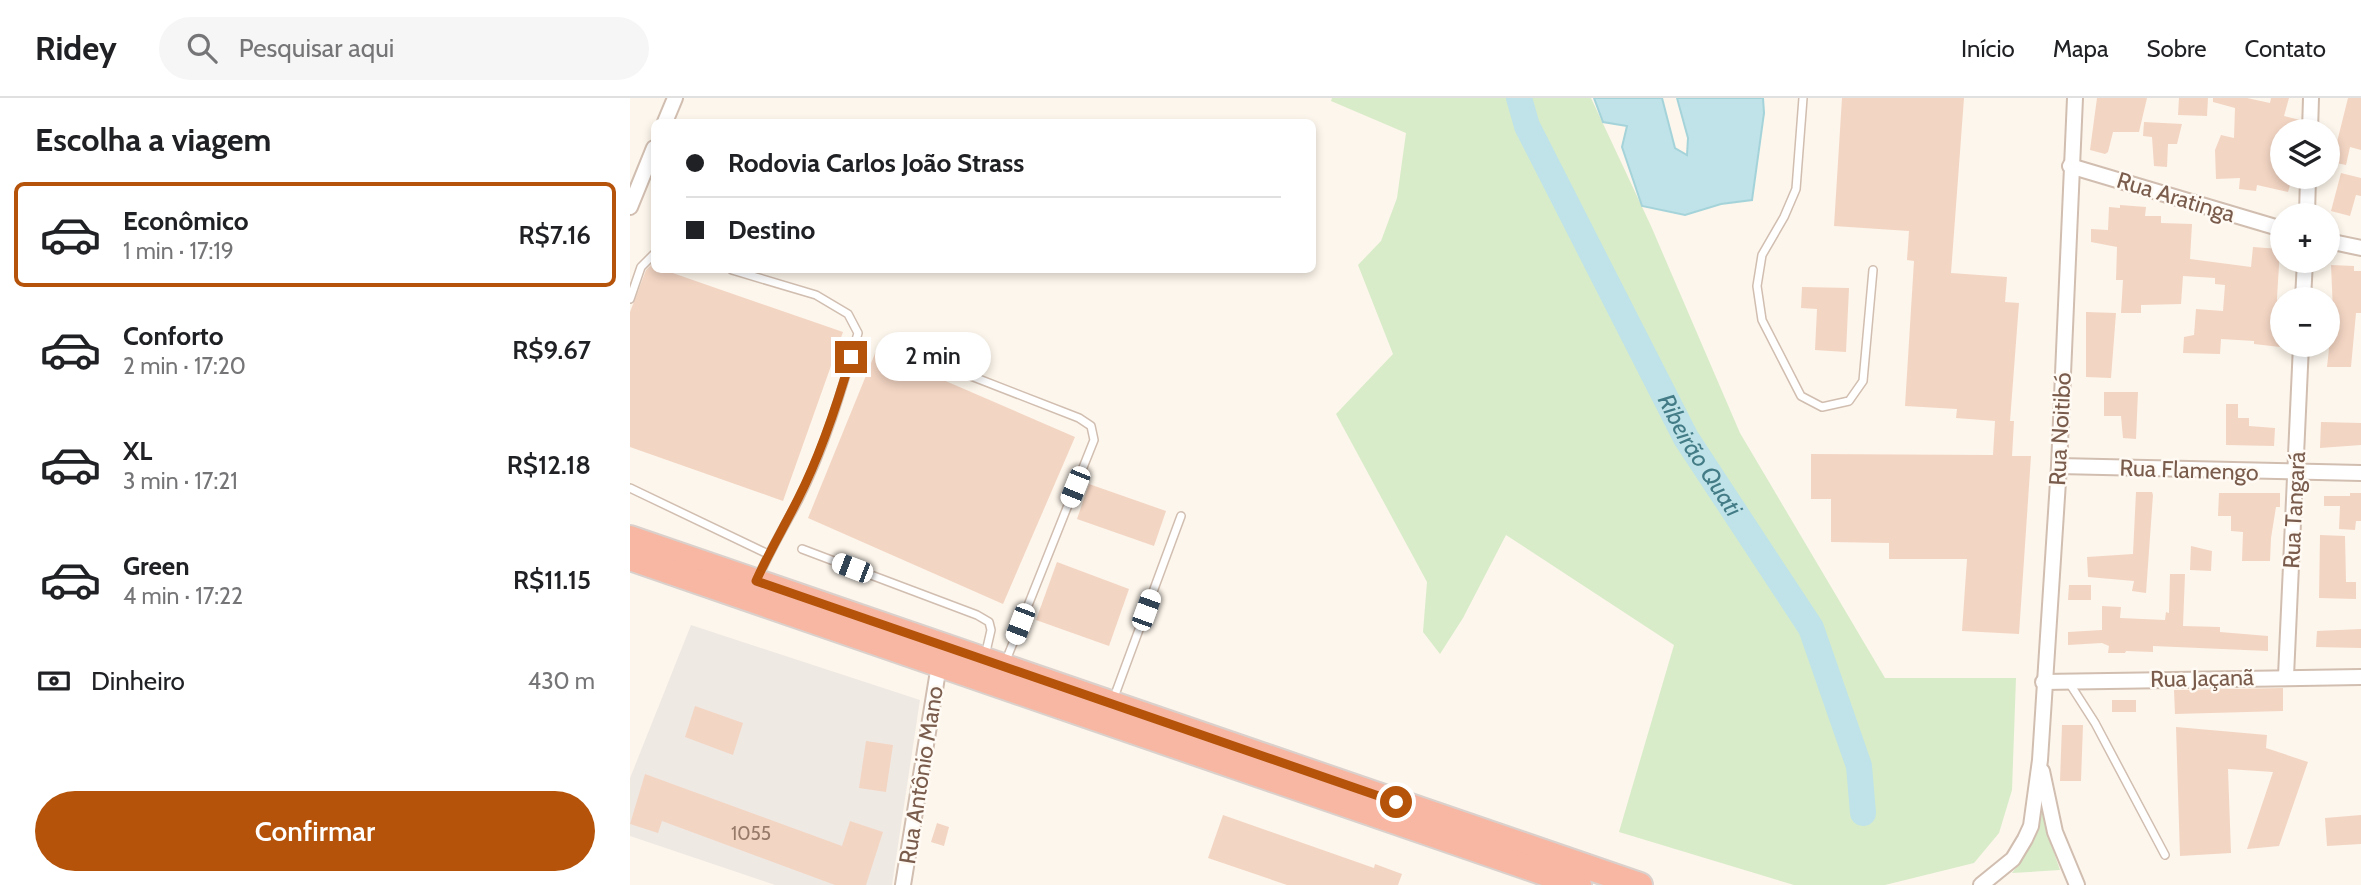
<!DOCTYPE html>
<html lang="pt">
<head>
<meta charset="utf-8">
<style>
  body { margin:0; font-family:Cabin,sans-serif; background:#f6f6f6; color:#202124; height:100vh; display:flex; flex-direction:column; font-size:26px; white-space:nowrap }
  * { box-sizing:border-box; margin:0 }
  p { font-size:23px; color:#757577 }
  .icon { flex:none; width:38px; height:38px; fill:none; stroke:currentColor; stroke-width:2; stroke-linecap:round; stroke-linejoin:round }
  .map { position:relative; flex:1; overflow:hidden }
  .sheet { display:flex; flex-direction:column; background:#fff; width:630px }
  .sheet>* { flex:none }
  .guide { position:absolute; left:21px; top:21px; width:665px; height:154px; border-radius:10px; box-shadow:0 4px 10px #0003; display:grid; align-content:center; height:154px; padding:0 35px; background:#fff }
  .buttons { position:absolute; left:1640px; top:21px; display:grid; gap:14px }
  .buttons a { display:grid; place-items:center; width:70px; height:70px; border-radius:50%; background:#fff; box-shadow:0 4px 10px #0003; font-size:35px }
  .end { position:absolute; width:32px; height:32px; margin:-16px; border:9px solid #b45309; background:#fff; box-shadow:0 0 0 4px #fff }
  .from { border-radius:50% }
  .bubble { position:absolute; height:49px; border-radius:24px; background:#fff; box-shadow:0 4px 10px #0003; font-size:23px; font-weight:600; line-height:49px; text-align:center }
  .car { position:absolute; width:21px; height:42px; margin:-21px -10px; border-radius:9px; box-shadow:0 0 5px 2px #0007; background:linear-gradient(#fff 24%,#345 0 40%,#fff 0 76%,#345 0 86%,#fff 0) }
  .guide b { display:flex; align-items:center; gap:24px; height:66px; font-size:26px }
  .guide b+b { border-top:2px solid #e0e0e0 }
  .guide i { width:18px; height:18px; background:#202124 }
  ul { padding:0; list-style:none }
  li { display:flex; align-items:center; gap:21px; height:105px; margin:0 14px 10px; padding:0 21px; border:4px solid transparent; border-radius:10px }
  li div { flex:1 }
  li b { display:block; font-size:26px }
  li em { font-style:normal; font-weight:600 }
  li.active { border-color:#b45309 }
  li>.icon { width:63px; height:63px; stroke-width:1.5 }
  h2 { padding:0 35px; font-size:32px; line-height:84px }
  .pay { display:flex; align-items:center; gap:18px; height:77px; padding:0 35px; font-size:26px }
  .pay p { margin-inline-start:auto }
  .button { display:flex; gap:14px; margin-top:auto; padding:14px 35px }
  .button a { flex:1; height:80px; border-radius:42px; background:#b45309; color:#fff; font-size:28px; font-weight:600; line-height:80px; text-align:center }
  header { display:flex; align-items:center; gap:42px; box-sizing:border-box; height:98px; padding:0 35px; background:#fff; border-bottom:2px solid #e0e0e0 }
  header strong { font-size:33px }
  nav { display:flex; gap:38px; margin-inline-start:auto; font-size:24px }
  .search { width:490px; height:63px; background:#f6f6f6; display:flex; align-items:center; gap:18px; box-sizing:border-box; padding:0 24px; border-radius:38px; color:#757577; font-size:26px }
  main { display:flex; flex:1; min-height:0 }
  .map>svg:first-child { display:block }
  .industrial { fill:#efe9e4 }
  .green { fill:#d8ecc9 }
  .water { fill:#bfe3e8; stroke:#a5d3da; stroke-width:2 }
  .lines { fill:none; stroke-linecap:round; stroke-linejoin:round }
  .river { stroke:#bfe3e8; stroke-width:26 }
  .building { fill:#f3d5c3 }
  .lane-casing { stroke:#d1beb0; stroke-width:10 }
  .street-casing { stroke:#d1beb0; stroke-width:18 }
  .highway-casing { stroke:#dad1cd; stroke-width:28 }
  .lane { stroke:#fff; stroke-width:7 }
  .street { stroke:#fff; stroke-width:14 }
  .highway { stroke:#f7b7a3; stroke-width:24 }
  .route { stroke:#b45309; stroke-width:9 }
  .labels { text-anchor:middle; stroke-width:5; stroke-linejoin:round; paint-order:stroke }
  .number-label { font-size:19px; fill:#987a6a }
  .street-label { font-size:23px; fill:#7a5c4d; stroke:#fffaf3 }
  .water-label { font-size:24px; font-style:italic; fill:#437c86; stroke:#fffaf3 }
</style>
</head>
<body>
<header>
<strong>Ridey</strong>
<div class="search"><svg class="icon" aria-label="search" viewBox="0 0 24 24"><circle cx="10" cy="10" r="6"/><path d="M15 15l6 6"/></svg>Pesquisar aqui</div>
<nav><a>Início</a><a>Mapa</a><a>Sobre</a><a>Contato</a></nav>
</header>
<main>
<section class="sheet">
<h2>Escolha a viagem</h2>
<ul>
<li class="active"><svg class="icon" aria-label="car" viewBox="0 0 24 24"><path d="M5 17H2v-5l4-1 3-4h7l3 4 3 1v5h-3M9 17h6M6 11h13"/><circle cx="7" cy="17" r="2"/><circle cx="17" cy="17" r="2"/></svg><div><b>Econômico</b><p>1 min · 17:19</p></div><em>R$7.16</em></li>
<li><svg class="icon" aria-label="car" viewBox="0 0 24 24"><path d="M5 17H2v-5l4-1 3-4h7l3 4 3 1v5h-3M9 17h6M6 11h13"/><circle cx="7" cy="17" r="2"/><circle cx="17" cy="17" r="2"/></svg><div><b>Conforto</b><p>2 min · 17:20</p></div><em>R$9.67</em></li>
<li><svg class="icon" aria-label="car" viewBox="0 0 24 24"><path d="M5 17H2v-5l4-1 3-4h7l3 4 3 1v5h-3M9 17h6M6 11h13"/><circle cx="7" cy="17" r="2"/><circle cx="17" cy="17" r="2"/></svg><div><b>XL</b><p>3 min · 17:21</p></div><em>R$12.18</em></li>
<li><svg class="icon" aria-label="car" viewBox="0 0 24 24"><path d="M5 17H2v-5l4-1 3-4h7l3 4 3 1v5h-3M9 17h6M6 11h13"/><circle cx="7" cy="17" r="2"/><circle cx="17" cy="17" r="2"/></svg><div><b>Green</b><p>4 min · 17:22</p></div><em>R$11.15</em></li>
</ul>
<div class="pay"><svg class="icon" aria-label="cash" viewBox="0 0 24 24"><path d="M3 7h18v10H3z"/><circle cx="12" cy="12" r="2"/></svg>Dinheiro<p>430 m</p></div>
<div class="button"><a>Confirmar</a></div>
</section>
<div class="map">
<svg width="1731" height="787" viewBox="0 0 1731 787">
  <rect width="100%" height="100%" fill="#fdf6ec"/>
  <path class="industrial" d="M61,527l229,75 -28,185h-117l-145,-49v-58z"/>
  <g class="green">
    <path d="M702,0h259l60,128 89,207 145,245h131l-4,112 -13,43 -25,30 -89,22h-91l-175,-53 55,-187 -168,-110 -43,83 -23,36 -17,-22 4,-50 -91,-168 57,-60 -35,-89 23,-24 16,-43 9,-65 -75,-32z"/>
    <path d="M1410,688l5,41 15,43 -48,3c21,-25 23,-55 28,-87z"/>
  </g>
  <path class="water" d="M964,0h68l13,50 12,7 1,-17 -11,-40h86l1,15 -12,87 -31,4 -36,11 -43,-9 -20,-59 5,-21 -24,-4z"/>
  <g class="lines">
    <path class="river" id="s1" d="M889,0l8,28 159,312 125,190 48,138 4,47"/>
  </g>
  <g class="building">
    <path d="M1212,0h122l-13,175 56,4 -2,25 14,1 -9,118h4l-2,35h19l-12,178 -57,-3 5,-72h-78v-16l-58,-1v-43h-20v-45l182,1 2,-34 -39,-3 1,-9 -52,-3 9,-145 -7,-1 2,-29 -75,-5z"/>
    <path d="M1467,0h50l-8,34h-26l-5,20 -3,2 -15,-4z"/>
    <path d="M1549,0h29l-1,18 -29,-1z"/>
    <path d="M1583,0h34l23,5 1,-5h18l-5,18 16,4 -1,11h-17v46l10,1 -4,14 -31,-7 -1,6 -17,-2 1,-11 -24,1 -1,-29 6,-15 13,3 1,-30 -22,-6z"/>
    <path d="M1718,0h13v52l-11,-3 -4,18 -14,-3z"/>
    <path d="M1514,24l38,2 -5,20h-9l-1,23 -13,-1 -2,-29 -9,-1z"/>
    <path d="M1711,75l20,5v18l-5,-1 -6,21 -19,-5z"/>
    <path d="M1490,107l26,2 -1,9h16v7l31,1 -2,35 61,8 2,-20 27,2 -3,49 3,49 -26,-3v-3l-33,-2 -1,15 -37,-1 1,-16 10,-2 2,-26 27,2 2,-26 -10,-1v-6l-32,-2 -2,28 -40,1v8h-20l2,-33h-7l1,-33 -26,-5v-13l17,1 1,-23 11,1z"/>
    <path d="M24,164v8h10l179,62 -60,169 -153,-54v-135l16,-42z"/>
    <path d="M1701,167l23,1v5h7v42h-5l-5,54h-24l6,-55z"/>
    <path d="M1172,189l47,1 -3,64 -31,-2 2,-41 -16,-1z"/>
    <path d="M1456,214l30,1 -5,65 -25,-1z"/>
    <path d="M246,253l199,86 -72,167 -195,-86z"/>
    <path d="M1474,294h34l-2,47 -13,-1 -2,-22h-17z"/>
    <path d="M1596,306h12v14h11v8l26,2 -1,18 -48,-1z"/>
    <path d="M1691,324l40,1v22l-41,3z"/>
    <path d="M459,386l77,27 -12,35 -77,-27z"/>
    <path d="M1506,394h16l1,3 -7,98 -14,-2 2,-10 -46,-4 -1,-20 46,-3z"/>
    <path d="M1589,395h61v14h-4l-5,31 -1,23h-28l1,-29 -12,-1v-15h-13z"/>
    <path d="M1720,395h11v28h-5l-1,9 -16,-1 1,-23h-16v-10h26z"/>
    <path d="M1690,437l25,1 1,46h10v17l-37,-1z"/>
    <path d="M1561,448l21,5 -1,20 -21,-1z"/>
    <path d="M427,464l72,27 -20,57 -73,-26z"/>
    <path d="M1540,476h15l-2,52 37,1v5l48,4v15l-115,-5v6l-27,-1 -1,2h-17l1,-7 -7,-3 -34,2v-13l34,-2v-24l19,1 -1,11 45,2 1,-8 3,1z"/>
    <path d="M1439,487h22v15h-23z"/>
    <path d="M1731,531v19l-45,-1 1,-16z"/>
    <path d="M1653,590v23l-108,3 -1,-24z"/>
    <rect x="1482" y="602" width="24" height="12"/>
    <path d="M65,608l48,17 -10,32 -48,-18z"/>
    <path d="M1432,627h21l-2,56h-21z"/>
    <path d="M1546,629l91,8 -1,13 42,14 -29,84 -32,3 26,-77 -45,-3 3,84 -51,3z"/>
    <path d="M236,643l27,4 -7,47 -27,-4z"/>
    <path d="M15,676l197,72 8,-25 33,11 -17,53h-31l-173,-64 -4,12 -28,-9z"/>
    <path d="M593,717l151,53 1,-4 27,10 -4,11h-111l-79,-27z"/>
    <path d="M1731,717v29l-34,2 -2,-28z"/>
    <path d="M307,725l12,4 -5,19 -13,-4z"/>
  </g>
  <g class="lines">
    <defs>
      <g id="lane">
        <path d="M1173,0l-7,91 -12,28 -22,38 -5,31 5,34 39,76 21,11 27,-6 14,-20 10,-111"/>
        <path d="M102,172l84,25 32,19 10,19c-16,57 -33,115 -60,168 -14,26 -28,49 -40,77"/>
        <path d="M0,201l11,-32 13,-13"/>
        <path d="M269,250l180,70 12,8 3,14 -89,223"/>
        <path d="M0,390l138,66"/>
        <path d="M172,451l175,66 12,7 2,8 -6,26"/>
        <path d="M1438,583l27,42 70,132"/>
        <path d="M483,602l68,-184"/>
      </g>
      <g id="street">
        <path d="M35,24l10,-24"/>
        <path d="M1680,33l1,-33"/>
        <path d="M1440,68l212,63"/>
        <path d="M0,109l24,-59"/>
        <path d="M1677,117l1,-38"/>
        <path d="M1698,143l33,7"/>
        <path d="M1673,201l2,-38"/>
        <path d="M1429,368l302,7"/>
        <path d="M1656,578l15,-331"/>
        <path d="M1413,584l318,-5"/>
        <path d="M1412,673l13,61 22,53"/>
        <path d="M273,787l36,-220"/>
        <path d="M1351,787l32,-26 12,-20 6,-13 9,-66 19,-294 16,-368"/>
      </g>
      <g id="highway">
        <path d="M0,440l1010,347"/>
        <path d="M0,460l949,327"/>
      </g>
    </defs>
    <use href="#lane" class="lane-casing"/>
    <use href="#street" class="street-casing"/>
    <use href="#highway" class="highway-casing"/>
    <use href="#lane" class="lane"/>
    <use href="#street" class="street"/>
    <use href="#highway" class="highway"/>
  </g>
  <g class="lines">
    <path class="route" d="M221,259c-14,48 -30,97 -53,142 -14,28 -29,53 -42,82l640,221"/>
  </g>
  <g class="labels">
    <g class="number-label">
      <text x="121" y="742">1055</text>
    </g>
    <g class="street-label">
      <text transform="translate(1546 99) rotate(17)" y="8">Rua Aratinga</text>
      <text transform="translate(1430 331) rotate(-87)" y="8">Rua Noitibó</text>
      <text transform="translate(1559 372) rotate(2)" y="8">Rua Flamengo</text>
      <text transform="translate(1664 412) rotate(-87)" y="8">Rua Tangará</text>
      <text transform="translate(1572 580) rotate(-1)" y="8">Rua Jaçanã</text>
      <text transform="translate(291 677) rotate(-81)" y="8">Rua Antônio Mano</text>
    </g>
    <g class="water-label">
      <text dy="8" stroke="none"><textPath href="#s1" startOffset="401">Ribeirão Quati</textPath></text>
    </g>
  </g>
</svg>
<div class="buttons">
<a><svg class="icon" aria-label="layers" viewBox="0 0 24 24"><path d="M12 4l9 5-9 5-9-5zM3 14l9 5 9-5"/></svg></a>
<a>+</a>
<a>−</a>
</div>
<i class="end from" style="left:766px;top:704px"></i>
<i class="end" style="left:221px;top:259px"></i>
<div class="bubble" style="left:245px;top:234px;width:116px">2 min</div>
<i class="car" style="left:445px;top:389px;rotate:202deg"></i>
<i class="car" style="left:222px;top:470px;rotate:291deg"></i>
<i class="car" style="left:516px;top:512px;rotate:20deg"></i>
<i class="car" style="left:390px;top:526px;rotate:201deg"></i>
<div class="guide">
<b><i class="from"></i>Rodovia Carlos João Strass</b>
<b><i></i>Destino</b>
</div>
</div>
</main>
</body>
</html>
